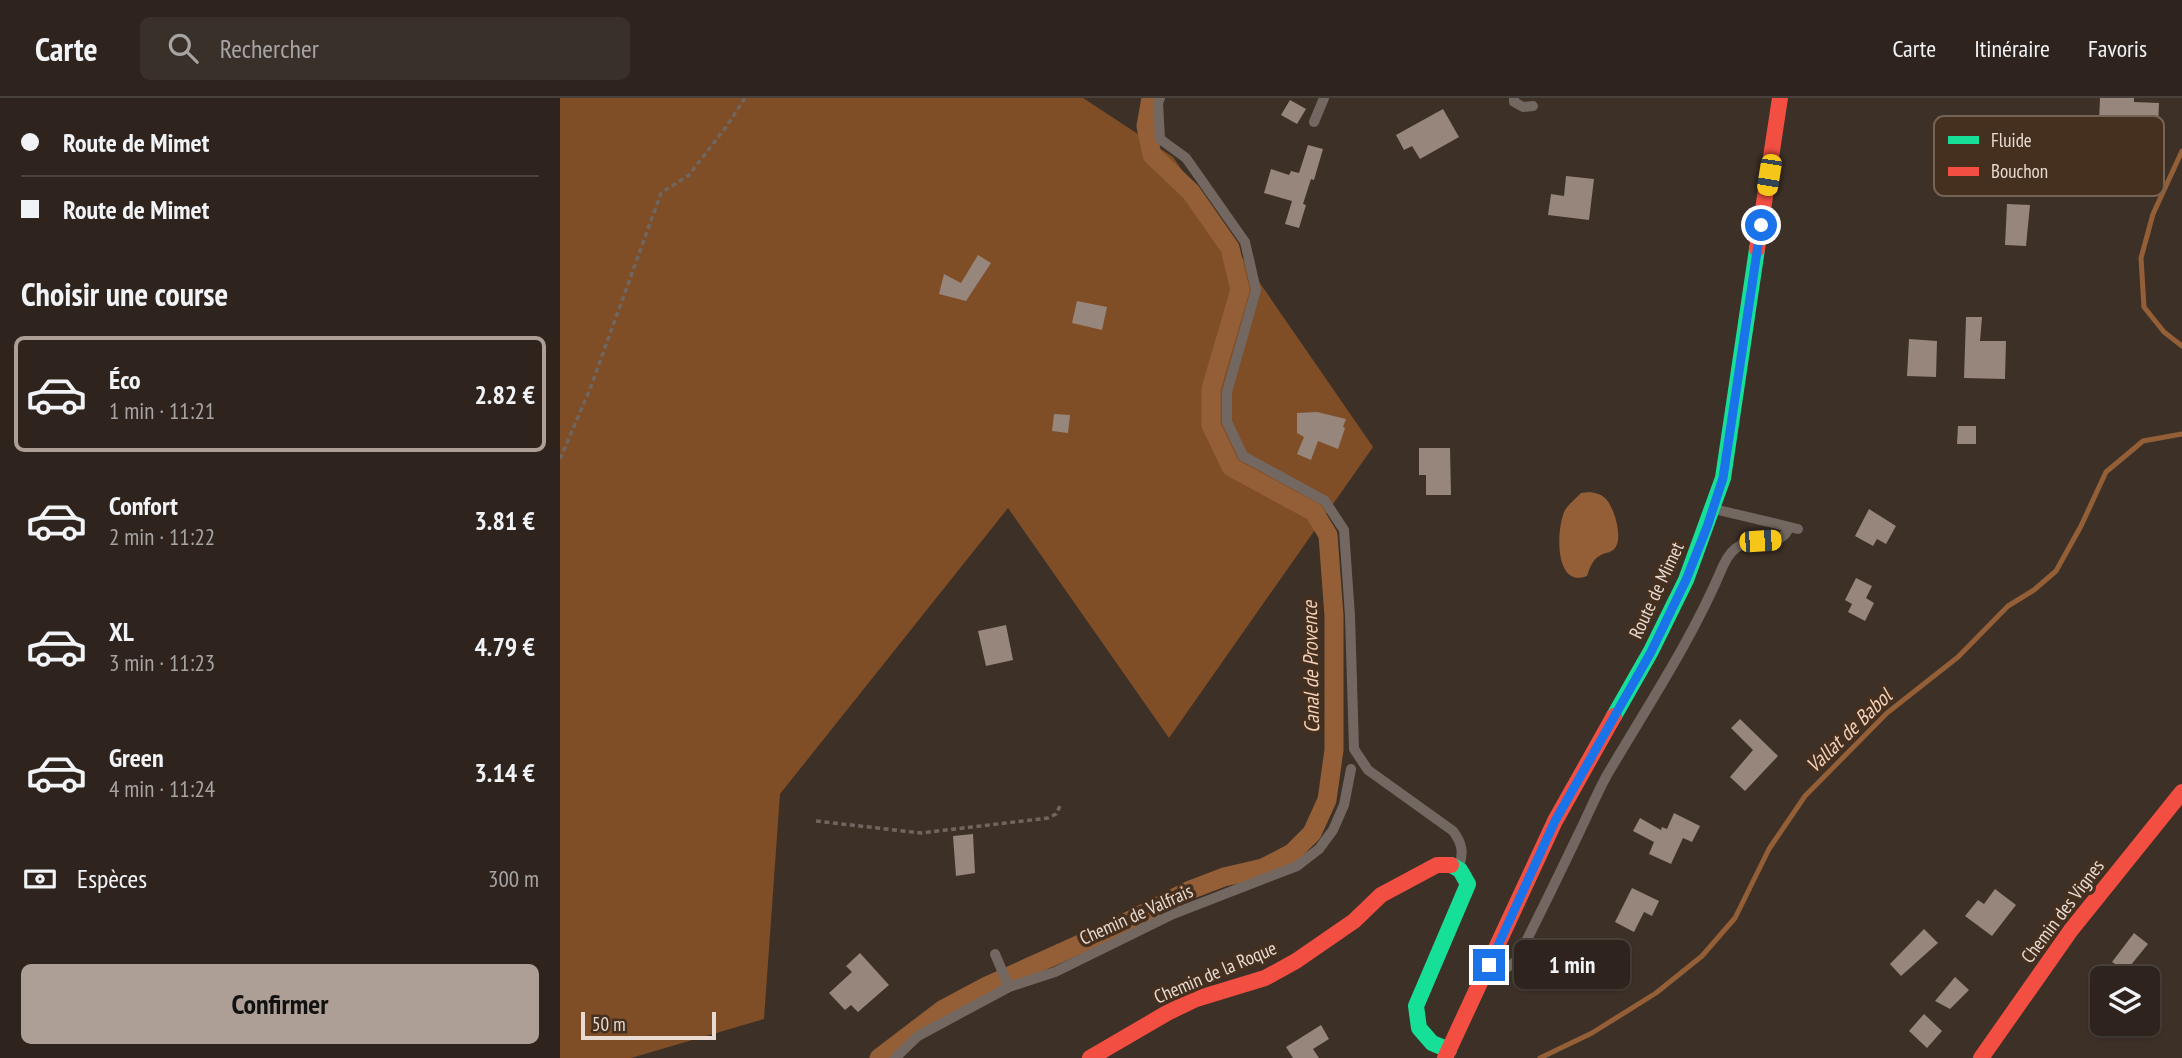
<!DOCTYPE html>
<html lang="fr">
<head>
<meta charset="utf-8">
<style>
  body { margin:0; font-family:"PT Sans Narrow",sans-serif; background:#3a302a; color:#f1f3f6; height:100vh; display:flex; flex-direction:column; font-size:26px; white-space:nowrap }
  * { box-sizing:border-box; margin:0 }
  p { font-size:23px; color:#a7a4a4 }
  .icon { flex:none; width:38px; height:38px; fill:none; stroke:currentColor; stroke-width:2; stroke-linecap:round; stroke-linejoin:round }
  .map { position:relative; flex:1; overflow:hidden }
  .panel { display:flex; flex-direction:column; background:#2e241d; width:560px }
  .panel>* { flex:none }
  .top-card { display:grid; align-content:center; height:154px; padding:0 21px; background:#2e241d }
  .controls { position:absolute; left:1530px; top:868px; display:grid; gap:14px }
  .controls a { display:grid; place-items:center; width:70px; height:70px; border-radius:10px; background:#2e241d; box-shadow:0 2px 5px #0004,0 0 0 2px #49413b; font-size:35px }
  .scale { position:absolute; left:21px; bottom:18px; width:135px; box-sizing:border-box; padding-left:7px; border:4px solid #e9dbd1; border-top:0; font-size:19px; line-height:24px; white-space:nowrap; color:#e9dbd1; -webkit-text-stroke:5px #452f1f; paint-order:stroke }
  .end { position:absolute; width:32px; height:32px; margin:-16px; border:9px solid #1a73e8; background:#fff; box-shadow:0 0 0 4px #fff }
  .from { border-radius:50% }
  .bubble { position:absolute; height:49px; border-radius:10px; background:#2e241d; box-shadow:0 2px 5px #0004,0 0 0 2px #49413b; font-size:23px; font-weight:700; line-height:49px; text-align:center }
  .car { position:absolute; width:21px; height:42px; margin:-21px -10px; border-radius:9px; box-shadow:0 0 5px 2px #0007; background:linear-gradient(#f5c518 24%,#345 0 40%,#f5c518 0 76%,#345 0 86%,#f5c518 0) }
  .top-card b { display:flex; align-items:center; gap:24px; height:66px; font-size:26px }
  .top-card b+b { border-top:2px solid #49413b }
  .top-card i { width:18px; height:18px; background:#f1f3f6 }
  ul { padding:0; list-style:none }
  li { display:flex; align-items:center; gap:21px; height:116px; margin:0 14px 10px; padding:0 7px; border:4px solid transparent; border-radius:10px }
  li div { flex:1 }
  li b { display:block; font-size:26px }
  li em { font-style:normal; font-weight:700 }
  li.selected { border-color:#ad9f96 }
  li>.icon { width:63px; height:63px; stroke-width:1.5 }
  h2 { padding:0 21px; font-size:32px; line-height:84px }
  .pay { display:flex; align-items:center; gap:18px; height:77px; padding:0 21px; font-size:26px }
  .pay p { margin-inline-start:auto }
  .primary-button { display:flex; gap:14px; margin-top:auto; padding:14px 21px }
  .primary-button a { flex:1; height:80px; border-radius:10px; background:#ad9f96; color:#111; font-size:28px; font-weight:700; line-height:80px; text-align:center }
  header { display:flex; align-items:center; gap:42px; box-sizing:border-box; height:98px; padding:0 35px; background:#2e241d; border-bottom:2px solid #49413b }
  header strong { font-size:33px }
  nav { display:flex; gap:38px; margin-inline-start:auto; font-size:24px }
  .search { width:490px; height:63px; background:#3a302a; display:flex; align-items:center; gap:18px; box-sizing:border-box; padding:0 24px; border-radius:10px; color:#a7a4a4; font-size:26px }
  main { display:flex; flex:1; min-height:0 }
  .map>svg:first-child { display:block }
  .forest { fill:#804e26 }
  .water { fill:#945f36 }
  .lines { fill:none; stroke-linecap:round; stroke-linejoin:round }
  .stream { stroke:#945f36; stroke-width:5 }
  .canal { stroke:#945f36; stroke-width:19 }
  .building { fill:#96867b }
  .path { stroke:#6f6660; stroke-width:3.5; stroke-dasharray:5 3.5; stroke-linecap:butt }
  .lane { stroke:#736861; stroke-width:10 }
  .fast { stroke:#16e098; stroke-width:16 }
  .jam { stroke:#f24e42; stroke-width:16 }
  .route { stroke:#1a73e8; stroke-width:9 }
  .labels { text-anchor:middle; stroke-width:7; stroke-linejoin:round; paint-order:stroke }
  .street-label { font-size:19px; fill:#e9dbd1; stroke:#452f1f }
  .water-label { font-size:21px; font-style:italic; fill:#f3d1b9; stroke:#452f1f }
  .key { fill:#452f1f; stroke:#766354; stroke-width:2 }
  .key-label { font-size:19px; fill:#e9dbd1 }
</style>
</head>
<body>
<header>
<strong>Carte</strong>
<div class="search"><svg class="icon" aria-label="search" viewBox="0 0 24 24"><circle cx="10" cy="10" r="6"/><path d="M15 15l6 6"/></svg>Rechercher</div>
<nav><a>Carte</a><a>Itinéraire</a><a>Favoris</a></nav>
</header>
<main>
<section class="panel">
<div class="top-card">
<b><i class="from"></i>Route de Mimet</b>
<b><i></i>Route de Mimet</b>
</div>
<h2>Choisir une course</h2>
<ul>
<li class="selected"><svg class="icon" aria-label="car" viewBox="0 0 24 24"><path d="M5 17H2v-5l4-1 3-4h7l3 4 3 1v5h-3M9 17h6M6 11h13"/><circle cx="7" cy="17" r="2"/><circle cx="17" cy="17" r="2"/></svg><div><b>Éco</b><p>1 min · 11:21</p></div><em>2.82 €</em></li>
<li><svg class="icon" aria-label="car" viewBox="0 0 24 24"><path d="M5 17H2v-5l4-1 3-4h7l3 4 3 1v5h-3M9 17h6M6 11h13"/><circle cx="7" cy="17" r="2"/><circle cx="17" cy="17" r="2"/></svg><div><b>Confort</b><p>2 min · 11:22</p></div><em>3.81 €</em></li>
<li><svg class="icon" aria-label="car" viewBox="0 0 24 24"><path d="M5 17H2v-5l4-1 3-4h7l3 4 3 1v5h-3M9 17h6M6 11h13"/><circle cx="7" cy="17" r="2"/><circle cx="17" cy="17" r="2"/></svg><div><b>XL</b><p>3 min · 11:23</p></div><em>4.79 €</em></li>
<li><svg class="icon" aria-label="car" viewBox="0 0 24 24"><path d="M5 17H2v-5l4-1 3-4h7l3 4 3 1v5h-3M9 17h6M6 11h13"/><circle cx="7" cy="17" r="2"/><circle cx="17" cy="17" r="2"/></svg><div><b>Green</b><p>4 min · 11:24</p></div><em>3.14 €</em></li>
</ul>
<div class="pay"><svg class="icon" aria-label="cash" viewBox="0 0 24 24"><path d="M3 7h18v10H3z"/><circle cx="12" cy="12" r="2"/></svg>Espèces<p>300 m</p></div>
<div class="primary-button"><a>Confirmer</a></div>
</section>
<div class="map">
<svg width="1622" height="960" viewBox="0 0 1622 960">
  <rect width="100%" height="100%" fill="#3d3027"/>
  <path class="forest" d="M0,0h523l90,59 200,290 -204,291 -161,-230 -228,286 -16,225 -133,39h-71z"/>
  <path class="water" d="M1030,394c5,1 11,2 15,6 9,8 20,43 8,52 -2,2 -7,3 -10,4 -10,4 -13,13 -16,22 -33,13 -31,-48 -22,-66 4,-6 11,-12 16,-17z"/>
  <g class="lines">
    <g class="stream">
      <path d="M1622,53l-29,63 -12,44 3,49 20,25 18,14"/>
      <path d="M980,960l52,-25 64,-40 46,-37 33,-38 34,-69 36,-53 82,-83 71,-56 50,-51 26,-16 22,-19 25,-45 25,-54 37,-31 39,-7"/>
    </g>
    <path class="canal" d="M319,960l63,-48 45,-24 120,-54 83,-42 34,-13 39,-9 29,-15 20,-20 15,-33 7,-50v-134l-6,-81 -14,-23 -83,-45 -20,-42v-36l29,-99 -10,-42 -39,-56 -39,-37 -6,-29 5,-28"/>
  </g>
  <g class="building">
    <path d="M1540,0h34v4l25,1 -1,25 -59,-6z"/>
    <path d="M730,2l16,9 -9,15 -16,-9z"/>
    <path d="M883,11l16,28 -39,22 -8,-13 -8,4 -8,-15z"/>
    <path d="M748,47l15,4 -9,31 -3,-1 -8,25 3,1 -7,23 -14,-4 7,-23 -28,-8 7,-24 18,6 2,-4 8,2z"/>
    <path d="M1006,78l28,3 -5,41 -41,-5 3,-21 13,2z"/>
    <path d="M1447,106l23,1 -4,41 -21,-1z"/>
    <path d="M418,157l13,8 -25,38 -27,-7 5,-20 17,9z"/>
    <path d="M517,203l30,6 -5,23 -30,-7z"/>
    <path d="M1406,219h16l-2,24h26l-1,38 -41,-1z"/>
    <path d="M1349,241l28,2 -1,36 -29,-1z"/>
    <path d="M757,314l29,7 -3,8 2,1 -7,21 -20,-8 -7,19 -14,-6 7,-17 -7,-4v-20z"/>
    <path d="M494,316l16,1 -2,18 -16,-2z"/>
    <path d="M1398,328h18v18h-19z"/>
    <path d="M859,350h31l1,47h-25v-20h-7z"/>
    <path d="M1309,411l27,17 -10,18 -9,-5 -4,7 -18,-10z"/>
    <path d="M1296,480l16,8 -6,12 8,5 -9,18 -17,-9 4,-8 -7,-4z"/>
    <path d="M446,527l7,35 -27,6 -8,-35z"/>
    <path d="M1180,621l38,37 -33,35 -15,-14 23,-27 -22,-22z"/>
    <path d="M1114,715l26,13 -8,16 -9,-4 -12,26 -22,-10 5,-12 -21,-11 7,-13 21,12 1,-3 5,2z"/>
    <path d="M413,736l2,39 -19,3 -3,-40z"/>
    <path d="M1072,790l27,13 -7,15 -8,-4 -10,20 -19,-10z"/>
    <path d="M1435,791l21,16 -24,31 -27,-20 13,-16 6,4z"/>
    <path d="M1364,831l14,14 -37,33 -11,-12z"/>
    <path d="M1574,835l14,11 -22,27 -14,-9z"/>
    <path d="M300,855l29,32 -31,27 -7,-7 -6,5 -16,-17 23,-21 -6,-6z"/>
    <path d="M1395,879l14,13 -19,19 -15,-8z"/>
    <path d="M1364,916l18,17 -15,17 -18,-17z"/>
    <path d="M761,927l8,14 -16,10 6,9h-26l-7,-11z"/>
  </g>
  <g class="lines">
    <g class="path">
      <path d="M0,361l30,-70 71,-196 28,-18 37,-48 19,-29"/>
      <path d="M256,723l105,12 127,-15 8,-4 4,-8"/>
    </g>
    <g class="lane">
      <path d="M600,0l-2,5 2,36 26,19 59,84 11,48 -29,102v30l16,34 82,45 19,29 6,86 4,133 14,21 85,61c9,12 11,21 6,36"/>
      <path d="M954,0v4l9,5 10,-1"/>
      <path d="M754,24l10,-24"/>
      <path d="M1154,411l84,20"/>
      <path d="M435,856l14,33"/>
      <path d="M929,867l16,4 11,-8c21,-41 41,-82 61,-124 10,-20 19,-42 30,-62 40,-68 85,-135 116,-209 19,-44 56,-10 66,-39"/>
      <path d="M335,960l23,-22 91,-49 46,-15 118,-58 124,-48 22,-17 14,-19 11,-25 7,-36"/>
    </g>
    <g class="fast">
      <path d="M1054,618l37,-65 35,-71 37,-102 34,-229"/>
      <path d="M889,952l-17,-7 -13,-15 -3,-22 52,-122 -8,-14 -9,-5"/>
    </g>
    <g class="jam">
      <path d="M1197,151l23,-151"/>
      <path d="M530,960l77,-45 29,-14 69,-21 31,-17 58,-40 27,-26 56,-30h14"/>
      <path d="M885,960l110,-237 59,-105"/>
      <path d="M1421,960l90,-128 111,-138"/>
    </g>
  </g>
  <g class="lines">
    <path class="route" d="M929,867l66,-144 96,-169 35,-72 21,-53 16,-49 38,-253"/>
  </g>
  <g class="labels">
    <g class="street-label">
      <text transform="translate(1096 492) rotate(-65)" y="7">Route de Mimet</text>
      <text transform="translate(1502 813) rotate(-53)" y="7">Chemin des Vignes</text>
      <text transform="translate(576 816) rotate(-24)" y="7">Chemin de Valfrais</text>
      <text transform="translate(655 874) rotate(-23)" y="7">Chemin de la Roque</text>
    </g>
    <g class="water-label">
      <text transform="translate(751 569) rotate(-91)" y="7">Canal de Provence</text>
      <text transform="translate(1289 633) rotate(-44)" y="7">Vallat de Babol</text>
    </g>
  </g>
  <rect x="1374" y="18" width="230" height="80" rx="10" class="key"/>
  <rect x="1388" y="38" width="31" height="8" fill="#16e098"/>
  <rect x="1388" y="69" width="31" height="9" fill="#f24e42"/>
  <g class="key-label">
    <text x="1431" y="49">Fluide</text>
    <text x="1431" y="80">Bouchon</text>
  </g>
</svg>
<div class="controls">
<a><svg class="icon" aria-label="layers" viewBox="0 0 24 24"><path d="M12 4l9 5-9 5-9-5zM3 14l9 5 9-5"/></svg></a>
</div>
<div class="scale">50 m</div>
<i class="end from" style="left:1201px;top:127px"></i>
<i class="end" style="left:929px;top:867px"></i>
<div class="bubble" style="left:954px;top:842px;width:116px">1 min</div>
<i class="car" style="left:1209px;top:77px;rotate:189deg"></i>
<i class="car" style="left:1200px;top:443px;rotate:86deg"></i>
</div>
</main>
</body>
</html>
